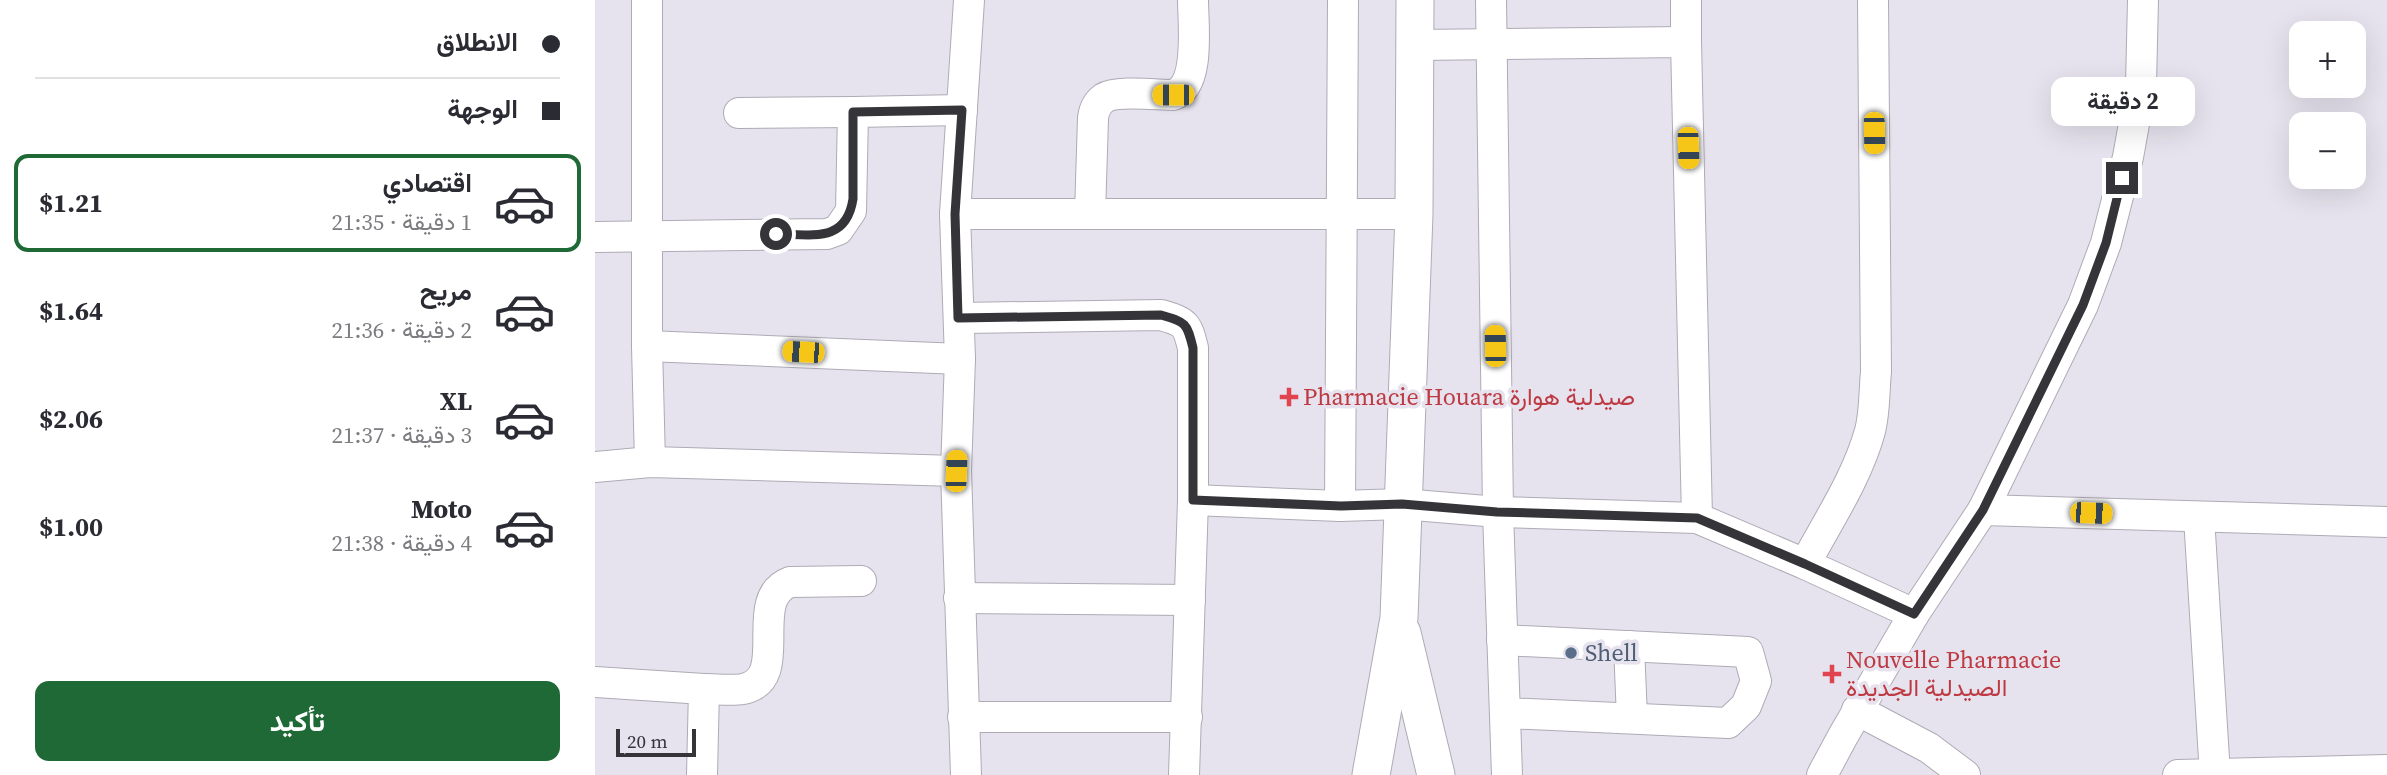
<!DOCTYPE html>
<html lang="ar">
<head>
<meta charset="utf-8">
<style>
  body { margin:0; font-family:"Source Serif 4",Vazirmatn,serif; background:#f2f2f3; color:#2b2b33; direction:rtl; height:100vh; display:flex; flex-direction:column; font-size:26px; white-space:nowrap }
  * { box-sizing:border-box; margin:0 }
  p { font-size:23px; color:#7c7c81 }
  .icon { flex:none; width:38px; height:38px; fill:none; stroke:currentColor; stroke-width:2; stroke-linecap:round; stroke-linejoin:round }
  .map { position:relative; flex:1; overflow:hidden; direction:ltr }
  .sheet { display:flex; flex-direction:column; background:#fff; width:595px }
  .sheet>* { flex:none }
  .banner { display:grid; align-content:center; height:154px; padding:0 35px; background:#fff }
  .controls { position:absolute; left:1694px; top:21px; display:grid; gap:14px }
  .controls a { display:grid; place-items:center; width:77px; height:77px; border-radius:14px; background:#fff; box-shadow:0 7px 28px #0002; font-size:35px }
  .scale { position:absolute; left:21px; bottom:18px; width:80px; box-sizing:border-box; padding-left:7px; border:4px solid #353438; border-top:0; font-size:19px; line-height:24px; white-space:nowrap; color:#353438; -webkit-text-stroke:5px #e6e3ee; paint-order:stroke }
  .end { position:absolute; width:32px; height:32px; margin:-16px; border:9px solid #353438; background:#fff; box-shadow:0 0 0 4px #fff }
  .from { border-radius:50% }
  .bubble { position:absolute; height:49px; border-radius:14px; background:#fff; box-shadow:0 7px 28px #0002; font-size:23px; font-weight:700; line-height:49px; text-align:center; direction:rtl }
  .car { position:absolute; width:21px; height:42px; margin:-21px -10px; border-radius:9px; box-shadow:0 0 5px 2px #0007; background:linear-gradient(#f5c518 24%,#345 0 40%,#f5c518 0 76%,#345 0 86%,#f5c518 0) }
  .banner b { display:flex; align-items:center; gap:24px; height:66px; font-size:26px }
  .banner b+b { border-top:2px solid #e1e1e2 }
  .banner i { width:18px; height:18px; background:#2b2b33 }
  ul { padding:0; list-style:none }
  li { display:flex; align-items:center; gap:21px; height:98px; margin:0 14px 10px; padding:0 21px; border:4px solid transparent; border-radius:14px }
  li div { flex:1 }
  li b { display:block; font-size:26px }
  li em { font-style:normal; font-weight:700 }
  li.selected { border-color:#1f6936 }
  li>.icon { width:63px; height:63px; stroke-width:1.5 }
  .cta { display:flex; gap:14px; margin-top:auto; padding:14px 35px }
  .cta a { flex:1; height:80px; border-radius:14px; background:#1f6936; color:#fff; font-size:28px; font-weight:700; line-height:80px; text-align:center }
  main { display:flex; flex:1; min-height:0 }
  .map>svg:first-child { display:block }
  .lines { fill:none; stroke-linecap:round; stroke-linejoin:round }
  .minor-casing { stroke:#aeabb6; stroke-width:32 }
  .major-casing { stroke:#aeabb6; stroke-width:39 }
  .minor { stroke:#fff; stroke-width:30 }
  .major { stroke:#fff; stroke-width:37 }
  .route { stroke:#353438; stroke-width:9 }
  .health-dot { fill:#e0444e; stroke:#e6e3ee; stroke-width:2.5 }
  .service-dot { fill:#5c6f8a; stroke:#e6e3ee; stroke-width:2.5 }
  .labels { text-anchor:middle; stroke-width:7; stroke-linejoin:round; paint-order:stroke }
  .health-label { font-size:24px; fill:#be3a42; stroke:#e6e3ee; text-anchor:start }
  .service-label { font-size:24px; fill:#4e5e75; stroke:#e6e3ee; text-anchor:start }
</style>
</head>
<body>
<main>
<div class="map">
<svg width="1792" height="775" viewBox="0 0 1792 775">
  <rect width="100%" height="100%" fill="#e6e3ee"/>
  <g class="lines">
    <defs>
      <g id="minor">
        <path d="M52,0v346l3,116"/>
        <path d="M896,0l7,512 9,263"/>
        <path d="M1091,0v42"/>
        <path d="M820,45l271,-3 11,476"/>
        <path d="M144,113l114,-1"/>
        <path d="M360,214h459"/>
        <path d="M495,214l3,-96c1,-8 4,-15 11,-20 13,-8 53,-3 69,-3 28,-9 20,-71 20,-95"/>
        <path d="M0,237l232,-3 11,-4 13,-19 2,-99 109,-2"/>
        <path d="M364,318l202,-3c25,7 26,9 32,33v152l-9,275"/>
        <path d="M52,346l313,13"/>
        <path d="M0,467l55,-5 306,9"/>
        <path d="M598,500l147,6 62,-2 96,8 199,6 108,46 109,50"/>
        <path d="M745,506l3,-506"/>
        <path d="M1388,510l404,12"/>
        <path d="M1604,517l16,258"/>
        <path d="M1210,564c23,-43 52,-86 65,-133 5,-19 4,-40 6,-59l-3,-372"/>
        <path d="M364,598l231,2"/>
        <path d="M907,640l246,12 8,29 -10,25 -18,17 -223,-10"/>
        <path d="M1034,646l3,72"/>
        <path d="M0,682l109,7 -2,86"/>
        <path d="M109,689c13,0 27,2 39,0 50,-10 2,-90 47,-107l71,-1"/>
        <path d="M1262,710l72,38 36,27"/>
        <path d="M368,717h224"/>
        <path d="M371,775l-10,-304 4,-112 -5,-145 14,-214"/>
        <path d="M1227,775l21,-39 71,-122 69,-104 100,-205 23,-62 22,-86 13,-72 2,-85"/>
        <path d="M1583,775l209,-5"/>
      </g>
      <g id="major">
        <path d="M807,633l34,142"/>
        <path d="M776,775l28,-157 15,-404 1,-214"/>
      </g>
    </defs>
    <use href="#minor" class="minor-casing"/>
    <use href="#major" class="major-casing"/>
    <use href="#minor" class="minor"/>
    <use href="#major" class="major"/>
  </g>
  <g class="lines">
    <path class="route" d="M181,234c35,0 70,10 77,-35v-87l109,-2 -7,104 3,104 203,-3c25,7 26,8 32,33v152l148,6 61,-2 95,8 200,6 108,46 109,50 69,-104 100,-205 23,-62 16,-65"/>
  </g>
  <g class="health-dot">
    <path d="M690.5 386.5h7v7h7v7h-7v7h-7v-7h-7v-7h7z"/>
    <path d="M1233.5 663.5h7v7h7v7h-7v7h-7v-7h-7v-7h7z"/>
  </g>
  <circle class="service-dot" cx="976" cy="653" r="7"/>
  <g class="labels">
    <g class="health-label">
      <text x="708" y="405">Pharmacie Houara صيدلية هوارة</text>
      <text x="1251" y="668">Nouvelle Pharmacie<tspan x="1251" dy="28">الصيدلية الجديدة</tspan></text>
    </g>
    <g class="service-label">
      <text x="990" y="661">Shell</text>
    </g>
  </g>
</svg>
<div class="controls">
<a>+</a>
<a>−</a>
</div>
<div class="scale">20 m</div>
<i class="end from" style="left:181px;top:234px"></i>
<i class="end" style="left:1527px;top:178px"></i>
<div class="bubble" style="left:1456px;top:77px;width:144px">2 دقيقة</div>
<i class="car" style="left:578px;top:95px;rotate:270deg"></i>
<i class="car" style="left:1279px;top:133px;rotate:179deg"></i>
<i class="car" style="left:1093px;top:148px;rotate:178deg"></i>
<i class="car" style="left:900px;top:346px;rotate:359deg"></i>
<i class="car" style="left:208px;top:352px;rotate:273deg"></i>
<i class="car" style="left:361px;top:471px;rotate:2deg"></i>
<i class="car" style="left:1496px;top:513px;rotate:92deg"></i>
</div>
<section class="sheet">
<div class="banner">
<b><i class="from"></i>الانطلاق</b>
<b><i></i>الوجهة</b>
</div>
<ul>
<li class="selected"><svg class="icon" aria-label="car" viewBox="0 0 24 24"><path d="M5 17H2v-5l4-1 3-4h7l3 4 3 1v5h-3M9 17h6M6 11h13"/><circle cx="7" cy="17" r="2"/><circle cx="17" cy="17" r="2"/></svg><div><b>اقتصادي</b><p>1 دقيقة · 21:35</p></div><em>$1.21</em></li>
<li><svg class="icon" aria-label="car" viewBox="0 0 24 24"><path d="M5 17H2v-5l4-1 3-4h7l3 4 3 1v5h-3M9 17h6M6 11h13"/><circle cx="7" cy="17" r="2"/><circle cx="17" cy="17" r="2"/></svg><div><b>مريح</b><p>2 دقيقة · 21:36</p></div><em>$1.64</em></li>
<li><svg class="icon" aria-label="car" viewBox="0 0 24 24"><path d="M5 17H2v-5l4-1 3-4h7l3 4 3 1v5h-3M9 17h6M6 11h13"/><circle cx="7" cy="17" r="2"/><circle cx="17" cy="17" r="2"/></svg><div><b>XL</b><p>3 دقيقة · 21:37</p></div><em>$2.06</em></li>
<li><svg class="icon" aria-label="car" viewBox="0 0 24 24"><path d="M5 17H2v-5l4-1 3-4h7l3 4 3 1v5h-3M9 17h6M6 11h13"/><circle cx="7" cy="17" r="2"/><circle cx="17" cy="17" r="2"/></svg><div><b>Moto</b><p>4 دقيقة · 21:38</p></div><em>$1.00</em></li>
</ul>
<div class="cta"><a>تأكيد</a></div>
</section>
</main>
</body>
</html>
